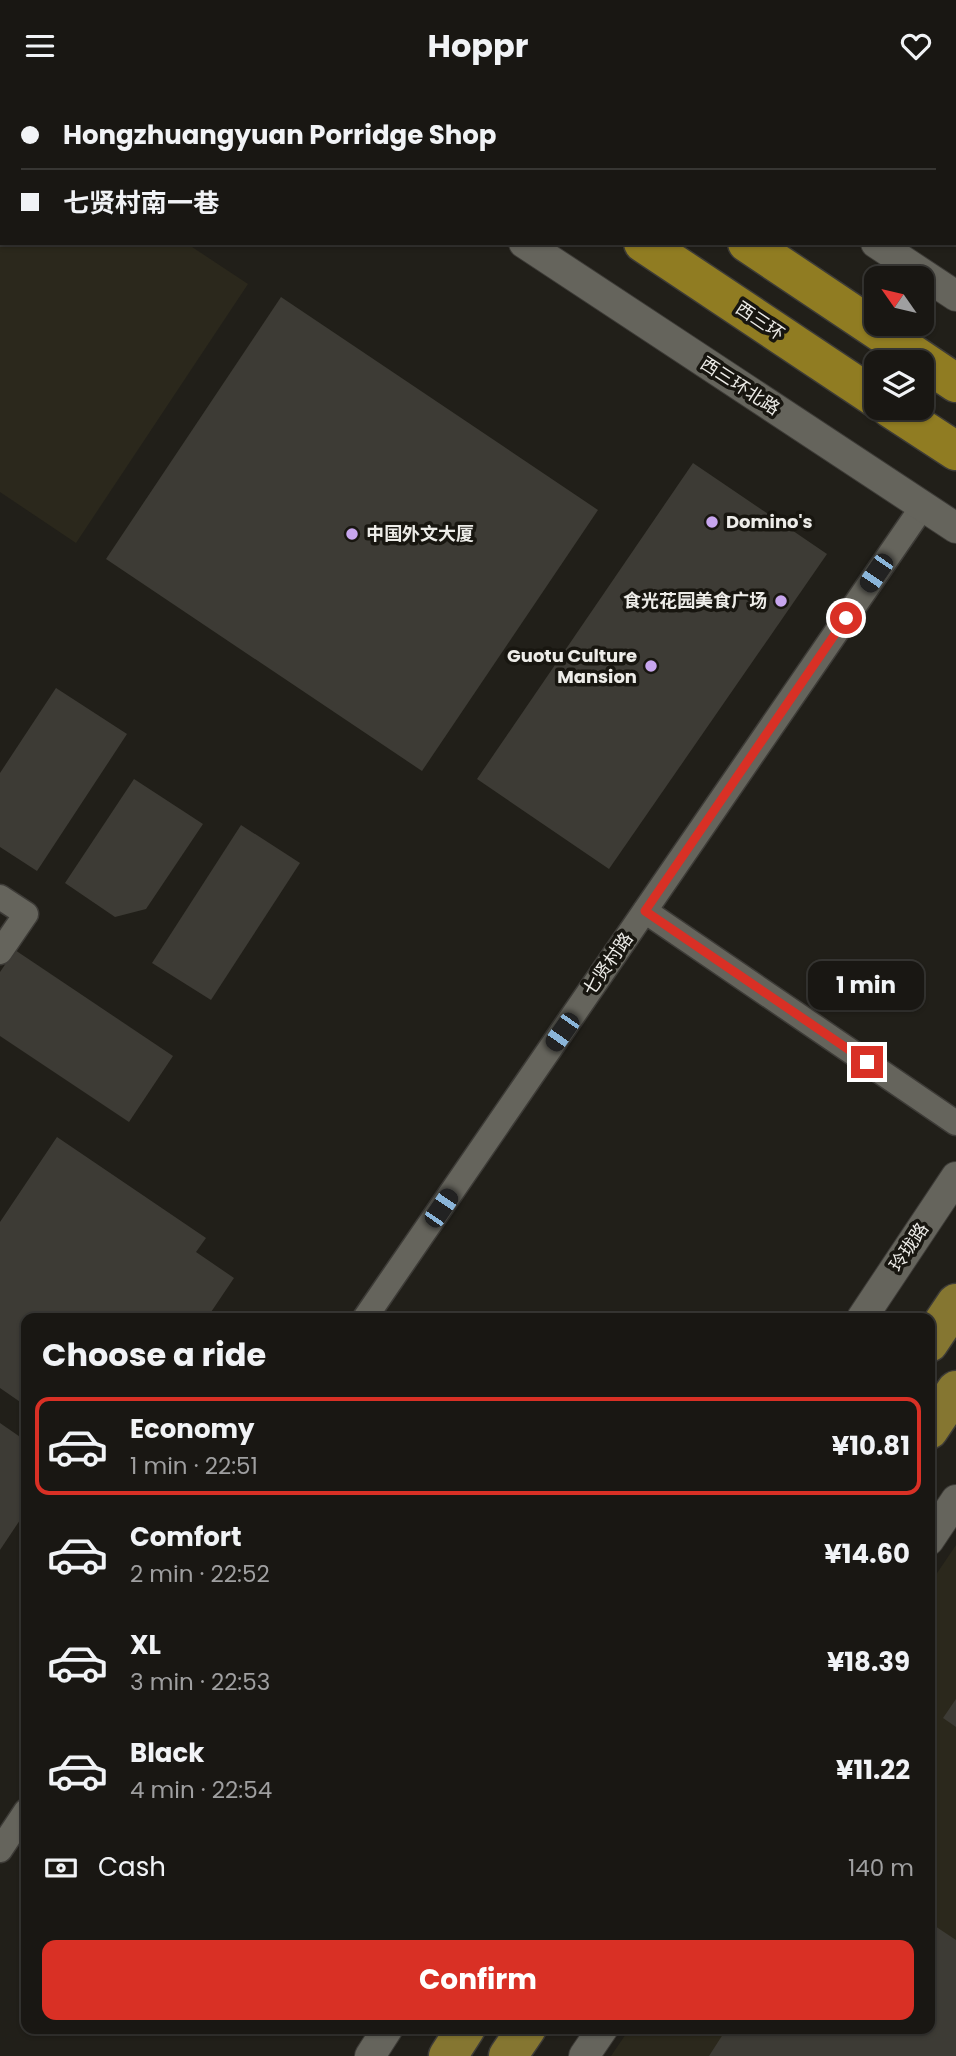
<!DOCTYPE html>
<html lang="en">
<head>
<meta charset="utf-8">
<style>
  body { margin:0; font-family:Poppins,"Noto Sans SC",sans-serif; background:#22201c; color:#f1f3f6; height:100vh; display:flex; flex-direction:column; font-size:26px; white-space:nowrap }
  * { box-sizing:border-box; margin:0 }
  p { font-size:23px; color:#9f9fa0 }
  .icon { flex:none; width:38px; height:38px; fill:none; stroke:currentColor; stroke-width:2; stroke-linecap:round; stroke-linejoin:round }
  .map { position:relative; flex:1; overflow:hidden }
  .panel { position:absolute; left:21px; top:1222px; width:914px; height:721px; display:flex; flex-direction:column; background:#191713; border-radius:14px; box-shadow:0 2px 5px #0004,0 0 0 2px #373633 }
  .panel>* { flex:none }
  .top-card { position:absolute; left:0px; top:0px; width:957px; height:154px; box-shadow:0 2px 5px #0004,0 0 0 2px #373633; display:grid; align-content:center; height:154px; padding:0 21px; background:#191713 }
  .needle { width:46px; rotate:304deg }
  .tools { position:absolute; left:864px; top:175px; display:grid; gap:14px }
  .tools a { display:grid; place-items:center; width:70px; height:70px; border-radius:14px; background:#191713; box-shadow:0 2px 5px #0004,0 0 0 2px #373633; font-size:35px }
  .end { position:absolute; width:32px; height:32px; margin:-16px; border:9px solid #d93025; background:#fff; box-shadow:0 0 0 4px #fff }
  .from { border-radius:50% }
  .bubble { position:absolute; height:49px; border-radius:14px; background:#191713; box-shadow:0 2px 5px #0004,0 0 0 2px #373633; font-size:23px; font-weight:700; line-height:49px; text-align:center }
  .car { position:absolute; width:21px; height:42px; margin:-21px -10px; border-radius:9px; box-shadow:0 0 5px 2px #0007; background:linear-gradient(#222 24%,#8ab4d8 0 40%,#222 0 76%,#8ab4d8 0 86%,#222 0) }
  .top-card b { display:flex; align-items:center; gap:24px; height:66px; font-size:26px }
  .top-card b+b { border-top:2px solid #373633 }
  .top-card i { width:18px; height:18px; background:#f1f3f6 }
  ul { padding:0; list-style:none }
  li { display:flex; align-items:center; gap:21px; height:98px; margin:0 14px 10px; padding:0 7px; border:4px solid transparent; border-radius:14px }
  li div { flex:1 }
  li b { display:block; font-size:26px }
  li em { font-style:normal; font-weight:700 }
  li.selected { border-color:#d93025 }
  li>.icon { width:63px; height:63px; stroke-width:1.5 }
  h2 { padding:0 21px; font-size:32px; line-height:84px }
  .pay { display:flex; align-items:center; gap:18px; height:77px; padding:0 21px; font-size:26px }
  .pay p { margin-inline-start:auto }
  .cta { display:flex; gap:14px; margin-top:auto; padding:14px 21px }
  .cta a { flex:1; height:80px; border-radius:14px; background:#d93025; color:#fff; font-size:28px; font-weight:700; line-height:80px; text-align:center }
  header { display:flex; justify-content:space-between; align-items:center; height:91px; padding:0 21px; background:#191713; font-size:32px; font-weight:700 }
  .map>svg:first-child { display:block }
  .built { fill:#2b281c }
  .building { fill:#3d3b35 }
  .lines { fill:none; stroke-linecap:round; stroke-linejoin:round }
  .minor-casing { stroke:#3d3b37; stroke-width:27 }
  .tertiary-casing { stroke:#3d3b37; stroke-width:32 }
  .primary-casing { stroke:#3d3b37; stroke-width:41 }
  .trunk-casing { stroke:#3d3b37; stroke-width:41 }
  .path { stroke:#7b7a74; stroke-width:4.5; stroke-dasharray:3.5 3.5; stroke-linecap:butt }
  .minor { stroke:#65645c; stroke-width:24 }
  .tertiary { stroke:#65645c; stroke-width:30 }
  .primary { stroke:#857631; stroke-width:38 }
  .trunk { stroke:#907c22; stroke-width:38 }
  .route { stroke:#d93025; stroke-width:9 }
  .poi-dot { fill:#c8a6ef; stroke:#181610; stroke-width:2.5 }
  .labels { text-anchor:middle; stroke-width:7; stroke-linejoin:round; paint-order:stroke }
  .street-label { font-size:18px; fill:#edece8; stroke:#181610 }
  .poi-label { font-size:18px; font-weight:bold; fill:#edece8; stroke:#181610; text-anchor:start }
</style>
</head>
<body>
<header><svg class="icon" aria-label="menu" viewBox="0 0 24 24"><path d="M4 6h16M4 12h16M4 18h16"/></svg>Hoppr<svg class="icon" aria-label="heart" viewBox="0 0 24 24"><path d="M12 20l-8-8c-3-5 5-10 8-4 3-6 11-1 8 4z"/></svg></header>
<div class="map">
<svg width="956" height="1965" viewBox="0 0 956 1965">
  <rect width="100%" height="100%" fill="#211f19"/>
  <g class="built">
    <path d="M772,0h184v50v-48z"/>
    <path d="M0,28l2,124h184l62,41 -172,259 -76,-51z"/>
    <path d="M956,1454v511h-345l19,-28h299v-443z"/>
  </g>
  <g class="building">
    <path d="M281,206l317,213 -176,261 -316,-212z"/>
    <path d="M693,372l134,91 -218,315 -132,-90z"/>
    <path d="M56,597l71,46 -90,137 -37,-24v-74z"/>
    <path d="M134,688l69,45 -57,85 -31,8 -50,-34z"/>
    <path d="M241,734l59,38 -89,137 -59,-37z"/>
    <path d="M15,859l158,106 -44,66 -129,-86v-64z"/>
    <path d="M57,1046l149,101 -10,14 38,26 -27,40h-181v88l-26,-18v-166z"/>
    <path d="M0,1332l26,18v70l-26,39z"/>
    <path d="M956,1608v28l-13,-9z"/>
    <path d="M929,1831l27,18v116h-247l18,-28h202z"/>
  </g>
  <g class="lines">
    <defs>
      <g id="minor">
        <path d="M0,806l26,17 -26,38"/>
        <path d="M645,820l311,212"/>
        <path d="M365,1227l558,-812"/>
        <path d="M0,1759l26,-39"/>
      </g>
      <g id="tertiary">
        <path d="M292,0l3,2"/>
        <path d="M646,0l3,2"/>
        <path d="M524,152l432,285"/>
        <path d="M876,152l80,53"/>
        <path d="M862,1227l94,-141"/>
        <path d="M929,1449l27,-40"/>
        <path d="M370,1965l18,-28"/>
        <path d="M584,1965l19,-28"/>
      </g>
      <g id="primary">
        <path d="M929,1252l27,-40"/>
        <path d="M929,1339l27,-40"/>
        <path d="M448,1965l18,-28"/>
        <path d="M508,1965l19,-28"/>
      </g>
      <g id="trunk">
        <path d="M415,0l2,2"/>
        <path d="M523,0l3,2"/>
        <path d="M643,152l234,156"/>
        <path d="M747,152l209,140"/>
        <path d="M890,317l66,43"/>
      </g>
    </defs>
    <use href="#minor" class="minor-casing"/>
    <use href="#tertiary" class="tertiary-casing"/>
    <use href="#primary" class="primary-casing"/>
    <use href="#trunk" class="trunk-casing"/>
    <path class="path" d="M181,0l3,2"/>
    <use href="#minor" class="minor"/>
    <use href="#tertiary" class="tertiary"/>
    <use href="#primary" class="primary"/>
    <use href="#trunk" class="trunk"/>
  </g>
  <g class="lines">
    <path class="route" d="M846,527l-201,293 222,151"/>
  </g>
  <g class="poi-dot">
    <circle cx="712" cy="431" r="7"/>
    <circle cx="352" cy="443" r="7"/>
    <circle cx="781" cy="510" r="7"/>
    <circle cx="651" cy="575" r="7"/>
  </g>
  <g class="labels">
    <g class="street-label">
      <text transform="translate(760 230) rotate(34)" y="6">西三环</text>
      <text transform="translate(740 295) rotate(33)" y="6">西三环北路</text>
      <text transform="translate(608 873) rotate(-55)" y="6">七贤村路</text>
      <text transform="translate(909 1156) rotate(-56)" y="6">玲珑路</text>
    </g>
    <g class="poi-label">
      <text x="726" y="437">Domino's</text>
      <text x="366" y="449">中国外文大厦</text>
      <text x="767" y="516" text-anchor="end">食光花园美食广场</text>
      <text x="637" y="571" text-anchor="end">Guotu Culture<tspan x="637" dy="21">Mansion</tspan></text>
    </g>
  </g>
</svg>
<div class="tools">
<a><svg class="needle" viewBox="-14 -14 28 28"><path d="M0-13l5 13h-10z" fill="#e53935"/><path d="M0 13l5-13h-10z" fill="#9f9fa0"/></svg></a>
<a><svg class="icon" aria-label="layers" viewBox="0 0 24 24"><path d="M12 4l9 5-9 5-9-5zM3 14l9 5 9-5"/></svg></a>
</div>
<i class="end from" style="left:846px;top:527px"></i>
<i class="end" style="left:867px;top:971px"></i>
<div class="bubble" style="left:808px;top:870px;width:116px">1 min</div>
<i class="car" style="left:876px;top:482px;rotate:214deg"></i>
<i class="car" style="left:562px;top:941px;rotate:215deg"></i>
<i class="car" style="left:441px;top:1117px;rotate:34deg"></i>
<div class="top-card">
<b><i class="from"></i>Hongzhuangyuan Porridge Shop</b>
<b><i></i>七贤村南一巷</b>
</div>
<section class="panel">
<h2>Choose a ride</h2>
<ul>
<li class="selected"><svg class="icon" aria-label="car" viewBox="0 0 24 24"><path d="M5 17H2v-5l4-1 3-4h7l3 4 3 1v5h-3M9 17h6M6 11h13"/><circle cx="7" cy="17" r="2"/><circle cx="17" cy="17" r="2"/></svg><div><b>Economy</b><p>1 min · 22:51</p></div><em>¥10.81</em></li>
<li><svg class="icon" aria-label="car" viewBox="0 0 24 24"><path d="M5 17H2v-5l4-1 3-4h7l3 4 3 1v5h-3M9 17h6M6 11h13"/><circle cx="7" cy="17" r="2"/><circle cx="17" cy="17" r="2"/></svg><div><b>Comfort</b><p>2 min · 22:52</p></div><em>¥14.60</em></li>
<li><svg class="icon" aria-label="car" viewBox="0 0 24 24"><path d="M5 17H2v-5l4-1 3-4h7l3 4 3 1v5h-3M9 17h6M6 11h13"/><circle cx="7" cy="17" r="2"/><circle cx="17" cy="17" r="2"/></svg><div><b>XL</b><p>3 min · 22:53</p></div><em>¥18.39</em></li>
<li><svg class="icon" aria-label="car" viewBox="0 0 24 24"><path d="M5 17H2v-5l4-1 3-4h7l3 4 3 1v5h-3M9 17h6M6 11h13"/><circle cx="7" cy="17" r="2"/><circle cx="17" cy="17" r="2"/></svg><div><b>Black</b><p>4 min · 22:54</p></div><em>¥11.22</em></li>
</ul>
<div class="pay"><svg class="icon" aria-label="cash" viewBox="0 0 24 24"><path d="M3 7h18v10H3z"/><circle cx="12" cy="12" r="2"/></svg>Cash<p>140 m</p></div>
<div class="cta"><a>Confirm</a></div>
</section>
</div>
</body>
</html>
